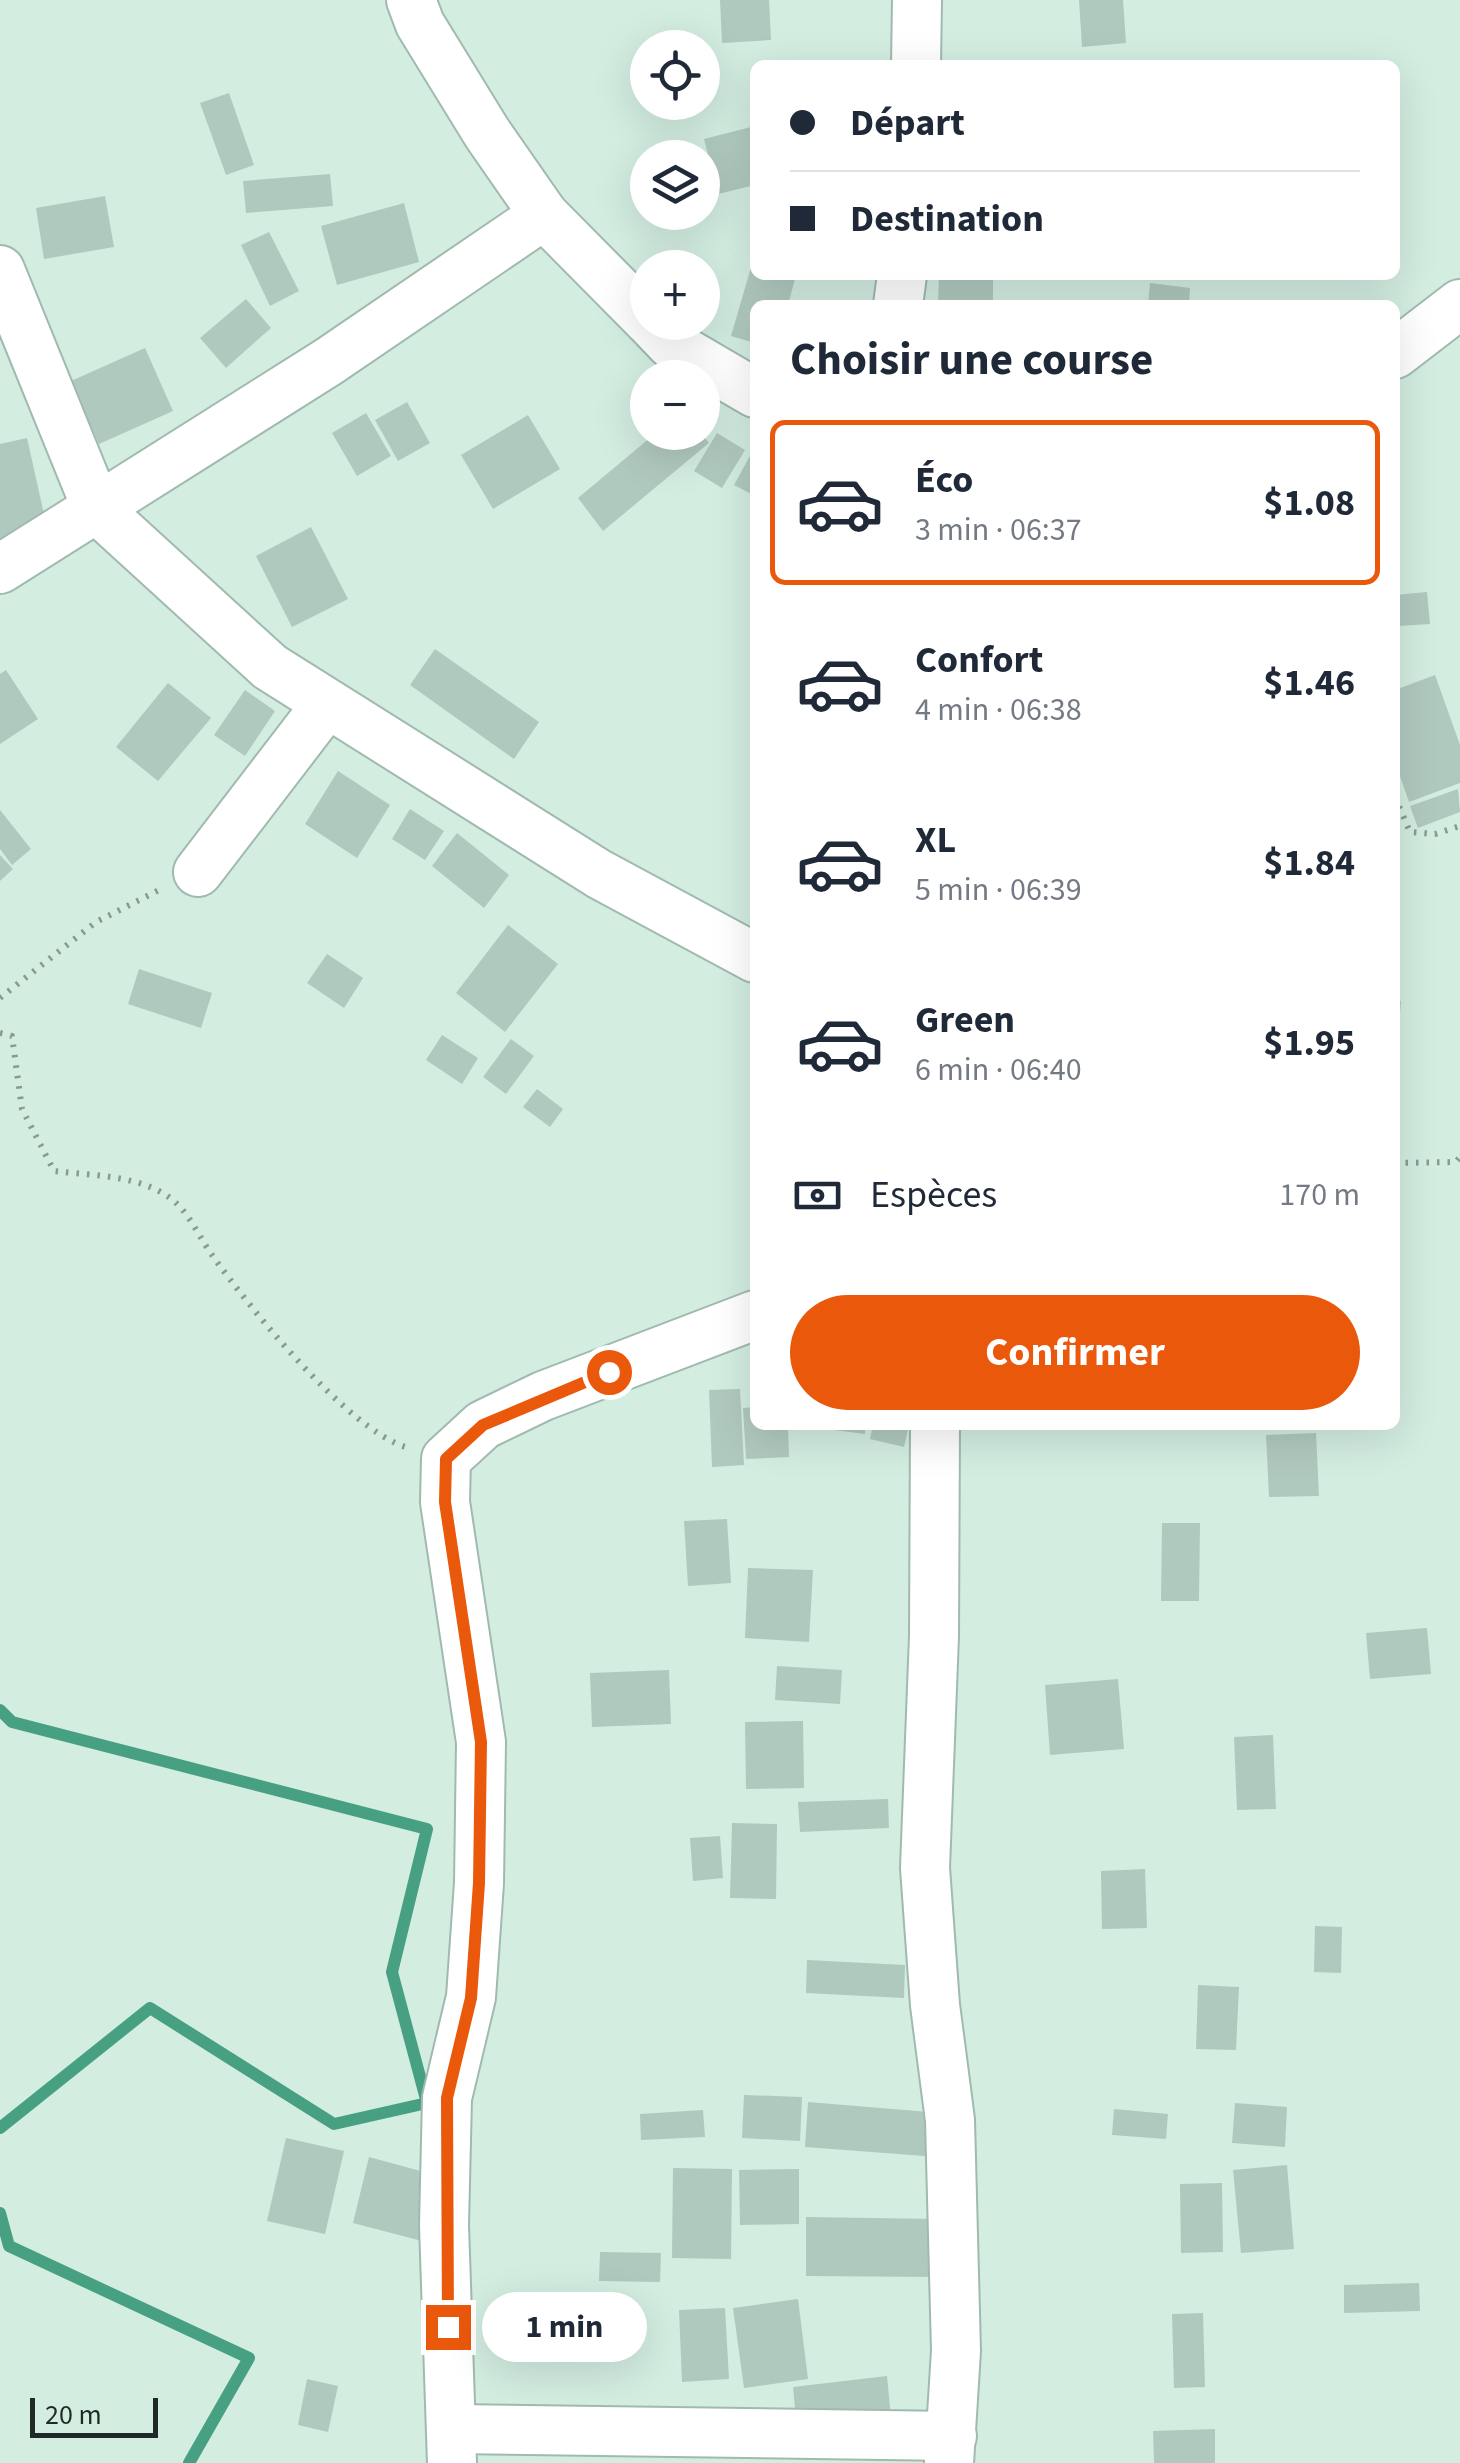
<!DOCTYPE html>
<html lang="fr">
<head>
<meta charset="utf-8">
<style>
  body { margin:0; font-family:"Source Sans 3",sans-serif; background:#f6f6f7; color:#1f2937; height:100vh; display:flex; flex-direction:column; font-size:38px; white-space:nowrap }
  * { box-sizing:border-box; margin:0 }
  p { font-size:32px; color:#747a83 }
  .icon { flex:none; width:55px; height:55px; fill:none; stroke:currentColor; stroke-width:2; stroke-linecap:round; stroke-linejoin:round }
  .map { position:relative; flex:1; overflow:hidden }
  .panel { position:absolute; left:750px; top:300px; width:650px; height:1130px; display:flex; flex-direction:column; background:#fff; border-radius:15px; box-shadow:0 10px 40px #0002 }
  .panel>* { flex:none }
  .hud { position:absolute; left:750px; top:60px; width:650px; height:220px; border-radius:15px; box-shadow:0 10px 40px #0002; display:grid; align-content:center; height:220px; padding:0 40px; background:#fff }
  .buttons { position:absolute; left:630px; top:30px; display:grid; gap:20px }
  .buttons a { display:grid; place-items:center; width:90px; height:90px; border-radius:50%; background:#fff; box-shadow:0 10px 40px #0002; font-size:50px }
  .scale { position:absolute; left:30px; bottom:25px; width:128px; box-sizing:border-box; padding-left:10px; border:5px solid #1f2925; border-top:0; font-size:28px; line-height:35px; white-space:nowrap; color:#1f2925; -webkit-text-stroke:8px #d3ede1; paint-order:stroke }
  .end { position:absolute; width:45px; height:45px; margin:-22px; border:12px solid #ea580c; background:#fff; box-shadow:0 0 0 5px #fff }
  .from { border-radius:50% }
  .bubble { position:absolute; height:70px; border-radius:35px; background:#fff; box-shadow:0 10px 40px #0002; font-size:32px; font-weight:700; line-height:70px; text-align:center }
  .hud b { display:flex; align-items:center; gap:35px; height:95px; font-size:38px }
  .hud b+b { border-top:2px solid #e0e1e3 }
  .hud i { width:25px; height:25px; background:#1f2937 }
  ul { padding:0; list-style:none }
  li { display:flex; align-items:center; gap:30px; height:165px; margin:0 20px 15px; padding:0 20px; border:5px solid transparent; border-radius:15px }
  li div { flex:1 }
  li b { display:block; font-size:38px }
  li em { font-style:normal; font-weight:700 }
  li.active { border-color:#ea580c }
  li>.icon { width:90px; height:90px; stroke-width:1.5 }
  h2 { padding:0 40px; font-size:45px; line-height:120px }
  .pay { display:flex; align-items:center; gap:25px; height:110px; padding:0 40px; font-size:38px }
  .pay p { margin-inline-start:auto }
  .button { display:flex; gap:20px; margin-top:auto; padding:20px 40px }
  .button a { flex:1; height:115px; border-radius:60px; background:#ea580c; color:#fff; font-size:40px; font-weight:700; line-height:115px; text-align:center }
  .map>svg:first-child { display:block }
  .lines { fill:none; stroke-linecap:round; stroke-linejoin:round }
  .stream { stroke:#47a081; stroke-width:12 }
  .building { fill:#b0c9be }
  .minor-casing { stroke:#a1baaf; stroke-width:52 }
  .path { stroke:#879b92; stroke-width:6; stroke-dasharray:2.5 8; stroke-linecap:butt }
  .minor { stroke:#fff; stroke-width:48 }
  .route { stroke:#ea580c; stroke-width:12 }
</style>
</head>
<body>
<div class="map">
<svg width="1460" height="2463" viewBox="0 0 1460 2463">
  <rect width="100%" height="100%" fill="#d3ede1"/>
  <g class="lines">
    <g class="stream">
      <path d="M0,1710l12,12 415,107 -35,143 35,131 -93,21 -184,-116 -150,120"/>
      <path d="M0,2213l9,33 240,112 -60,105"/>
    </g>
  </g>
  <g class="building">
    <path d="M720,0h49l2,40 -49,3z"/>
    <path d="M1079,0h44l3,43 -44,4z"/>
    <path d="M229,93l25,72 -28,10 -26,-72z"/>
    <path d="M755,126v59l-37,9 -14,-55z"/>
    <path d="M330,174l3,32 -87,7 -3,-32z"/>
    <path d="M105,196l9,51 -70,12 -8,-51z"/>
    <path d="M404,203l15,59 -82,23 -16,-59z"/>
    <path d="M269,232l30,59 -29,15 -29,-61z"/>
    <path d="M754,257l1,18h41l-8,30h-33v38l-24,-7z"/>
    <path d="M939,275h54v30h-55z"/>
    <path d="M1150,283l40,5 -1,17h-41z"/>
    <path d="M246,299l25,29 -45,40 -26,-30z"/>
    <path d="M145,348l28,63 -74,33 -28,-63z"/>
    <path d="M407,402l23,41 -32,18 -23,-41z"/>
    <path d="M366,413l25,43 -34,20 -25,-43z"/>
    <path d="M528,415l32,54 -67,40 -32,-54z"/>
    <path d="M657,432h43l9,11 -106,88 -25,-33z"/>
    <path d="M717,433l28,17 -23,38 -28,-17z"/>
    <path d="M27,438l21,94 -48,11v-99z"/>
    <path d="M751,454l4,2v40l-21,-11z"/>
    <path d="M311,527l37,72 -56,28 -36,-71z"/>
    <path d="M1427,592l3,32 -32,2 -3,-31z"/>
    <path d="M435,649l104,73 -25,37 -104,-74z"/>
    <path d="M6,670l32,49 -38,25v-70z"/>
    <path d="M1435,675l25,70v38l-51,19 -14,-40v-72z"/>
    <path d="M168,683l43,35 -53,63 -42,-34z"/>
    <path d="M245,690l30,21 -30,45 -31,-21z"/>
    <path d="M338,771l52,34 -33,53 -52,-34z"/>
    <path d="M1458,789l2,23 -42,16 -8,-22z"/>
    <path d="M410,809l34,22 -19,29 -33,-21z"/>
    <path d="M0,810l31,39 -19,16 -12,-16z"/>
    <path d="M457,833l52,42 -25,33 -52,-42z"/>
    <path d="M0,855l13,14 -13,12z"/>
    <path d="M508,925l50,39 -53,68 -49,-39z"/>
    <path d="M327,954l36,24 -19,30 -37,-25z"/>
    <path d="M139,969l73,24 -11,35 -73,-24z"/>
    <path d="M1395,1000l6,1 -3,36h-3z"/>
    <path d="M442,1035l36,23 -16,26 -36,-24z"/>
    <path d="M511,1039l23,17 -28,38 -23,-17z"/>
    <path d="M537,1089l26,20 -13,18 -27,-20z"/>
    <path d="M740,1389l4,76 -32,2 -3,-77z"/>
    <path d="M755,1407v18h33l1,32 -43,2 -3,-51z"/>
    <path d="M826,1425h39v9l-39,-5z"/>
    <path d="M873,1425h36l-5,22 -34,-8z"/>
    <path d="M1316,1433l3,63 -50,1 -3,-62z"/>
    <path d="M727,1519l4,64 -43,3 -4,-65z"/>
    <path d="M1162,1523h38l-1,78h-38z"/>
    <path d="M748,1568l65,2 -4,72 -64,-4z"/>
    <path d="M1427,1628l4,46 -61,5 -4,-46z"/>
    <path d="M777,1666l65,4 -2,34 -65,-4z"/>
    <path d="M669,1670l2,54 -79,3 -2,-54z"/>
    <path d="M1118,1679l6,70 -74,6 -5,-70z"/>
    <path d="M803,1721l1,67 -58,1 -1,-67z"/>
    <path d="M1273,1735l3,74 -39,1 -3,-73z"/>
    <path d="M888,1799l1,29 -89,4 -2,-30z"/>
    <path d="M732,1823l45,1 -1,75 -46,-1z"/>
    <path d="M720,1836l3,42 -30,3 -3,-43z"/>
    <path d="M1145,1869l2,59 -45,1 -1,-58z"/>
    <path d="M1315,1926l27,1 -1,46 -27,-1z"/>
    <path d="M807,1960l98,5 -1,33 -98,-5z"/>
    <path d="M1198,1985l41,2 -3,63 -40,-1z"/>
    <path d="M744,2095l58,2 -2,44 -58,-3z"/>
    <path d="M808,2102l133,11 -3,44 -133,-10z"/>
    <path d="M1235,2103l52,4 -2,40 -53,-4z"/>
    <path d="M1114,2109l54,5 -2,25 -54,-4z"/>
    <path d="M703,2110l2,27 -64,3 -1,-26z"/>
    <path d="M286,2138l58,13 -19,83 -58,-13z"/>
    <path d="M369,2157l70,19 -17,65 -69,-18z"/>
    <path d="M1287,2165l7,84 -53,4 -8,-83z"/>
    <path d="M673,2168l59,1 -1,90 -59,-1z"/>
    <path d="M799,2169v55l-59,1 -1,-55z"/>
    <path d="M1222,2183l1,69 -42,1 -1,-69z"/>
    <path d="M806,2217l130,2v58l-130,-1z"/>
    <path d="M600,2252l61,1 -1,29 -61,-1z"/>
    <path d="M1419,2283l1,28 -76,2v-28z"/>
    <path d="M798,2299l10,80 -64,9 -11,-80z"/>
    <path d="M725,2308l4,71 -47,3 -3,-72z"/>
    <path d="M1203,2313l2,74 -31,1 -2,-74z"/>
    <path d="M887,2376l4,42 -94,11 -4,-42z"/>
    <path d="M307,2379l31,7 -10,46 -30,-7z"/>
    <path d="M1215,2429v34h-61l-1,-32z"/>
  </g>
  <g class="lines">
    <defs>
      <g id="minor">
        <path d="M411,0l9,24 67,109 57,82 104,105"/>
        <path d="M916,65l1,-65"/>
        <path d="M0,270l97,239 173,158 329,207 156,84"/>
        <path d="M898,305l4,-30"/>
        <path d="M650,322l21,22 84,49"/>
        <path d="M1395,354l65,-50"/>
        <path d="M0,569l328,-207 216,-147"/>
        <path d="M198,872l128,-167"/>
        <path d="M935,1425l-1,211 -9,232 10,137 15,115 6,231 -7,112"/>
        <path d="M452,2429l500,7"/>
        <path d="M452,2463l-8,-238 3,-127 24,-101 8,-114 2,-141 -36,-240 1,-43 37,-34 60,-29 212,-81"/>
      </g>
    </defs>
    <use href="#minor" class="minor-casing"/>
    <g class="path">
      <path d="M1395,797l15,35 25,2 25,-8"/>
      <path d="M0,998l96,-76 65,-33"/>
      <path d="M0,1033l12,3 10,73 32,62c33,4 74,4 105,20 28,14 36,40 53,64 36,51 136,175 194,192"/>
      <path d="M1395,1163l61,-1 4,-5"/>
    </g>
    <use href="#minor" class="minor"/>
  </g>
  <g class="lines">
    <path class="route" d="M448,2327l-1,-229 24,-100 8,-115 2,-141 -36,-240 1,-43 37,-34 126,-53"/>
  </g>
</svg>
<div class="buttons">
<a><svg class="icon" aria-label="locate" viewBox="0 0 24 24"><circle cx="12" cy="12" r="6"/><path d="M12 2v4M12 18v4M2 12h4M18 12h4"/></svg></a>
<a><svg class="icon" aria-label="layers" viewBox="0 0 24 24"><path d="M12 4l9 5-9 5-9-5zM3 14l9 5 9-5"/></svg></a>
<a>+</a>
<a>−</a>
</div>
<div class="scale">20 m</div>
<i class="end from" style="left:609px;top:1372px"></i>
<i class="end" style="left:448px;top:2327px"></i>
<div class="bubble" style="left:482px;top:2292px;width:165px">1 min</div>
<div class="hud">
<b><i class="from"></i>Départ</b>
<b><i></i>Destination</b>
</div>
<section class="panel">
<h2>Choisir une course</h2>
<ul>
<li class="active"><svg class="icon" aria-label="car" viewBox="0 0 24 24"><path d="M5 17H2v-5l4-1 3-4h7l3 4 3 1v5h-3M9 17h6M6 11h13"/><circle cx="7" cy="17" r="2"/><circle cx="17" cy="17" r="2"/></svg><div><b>Éco</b><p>3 min · 06:37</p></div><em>$1.08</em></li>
<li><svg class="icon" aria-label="car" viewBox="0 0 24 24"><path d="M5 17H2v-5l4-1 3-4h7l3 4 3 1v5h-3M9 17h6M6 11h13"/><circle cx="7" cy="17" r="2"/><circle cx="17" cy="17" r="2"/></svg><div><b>Confort</b><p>4 min · 06:38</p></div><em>$1.46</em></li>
<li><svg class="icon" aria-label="car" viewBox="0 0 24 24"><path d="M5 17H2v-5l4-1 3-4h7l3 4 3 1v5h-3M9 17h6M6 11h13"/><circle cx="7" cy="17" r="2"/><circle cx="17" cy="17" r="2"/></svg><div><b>XL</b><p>5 min · 06:39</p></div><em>$1.84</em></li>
<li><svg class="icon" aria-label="car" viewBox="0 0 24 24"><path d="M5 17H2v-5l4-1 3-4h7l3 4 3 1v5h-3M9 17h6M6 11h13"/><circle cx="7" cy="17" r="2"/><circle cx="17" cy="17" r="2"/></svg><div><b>Green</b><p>6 min · 06:40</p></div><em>$1.95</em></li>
</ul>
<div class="pay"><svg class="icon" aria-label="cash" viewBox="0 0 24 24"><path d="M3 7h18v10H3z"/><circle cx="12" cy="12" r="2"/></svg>Espèces<p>170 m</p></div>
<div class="button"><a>Confirmer</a></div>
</section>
</div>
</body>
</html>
